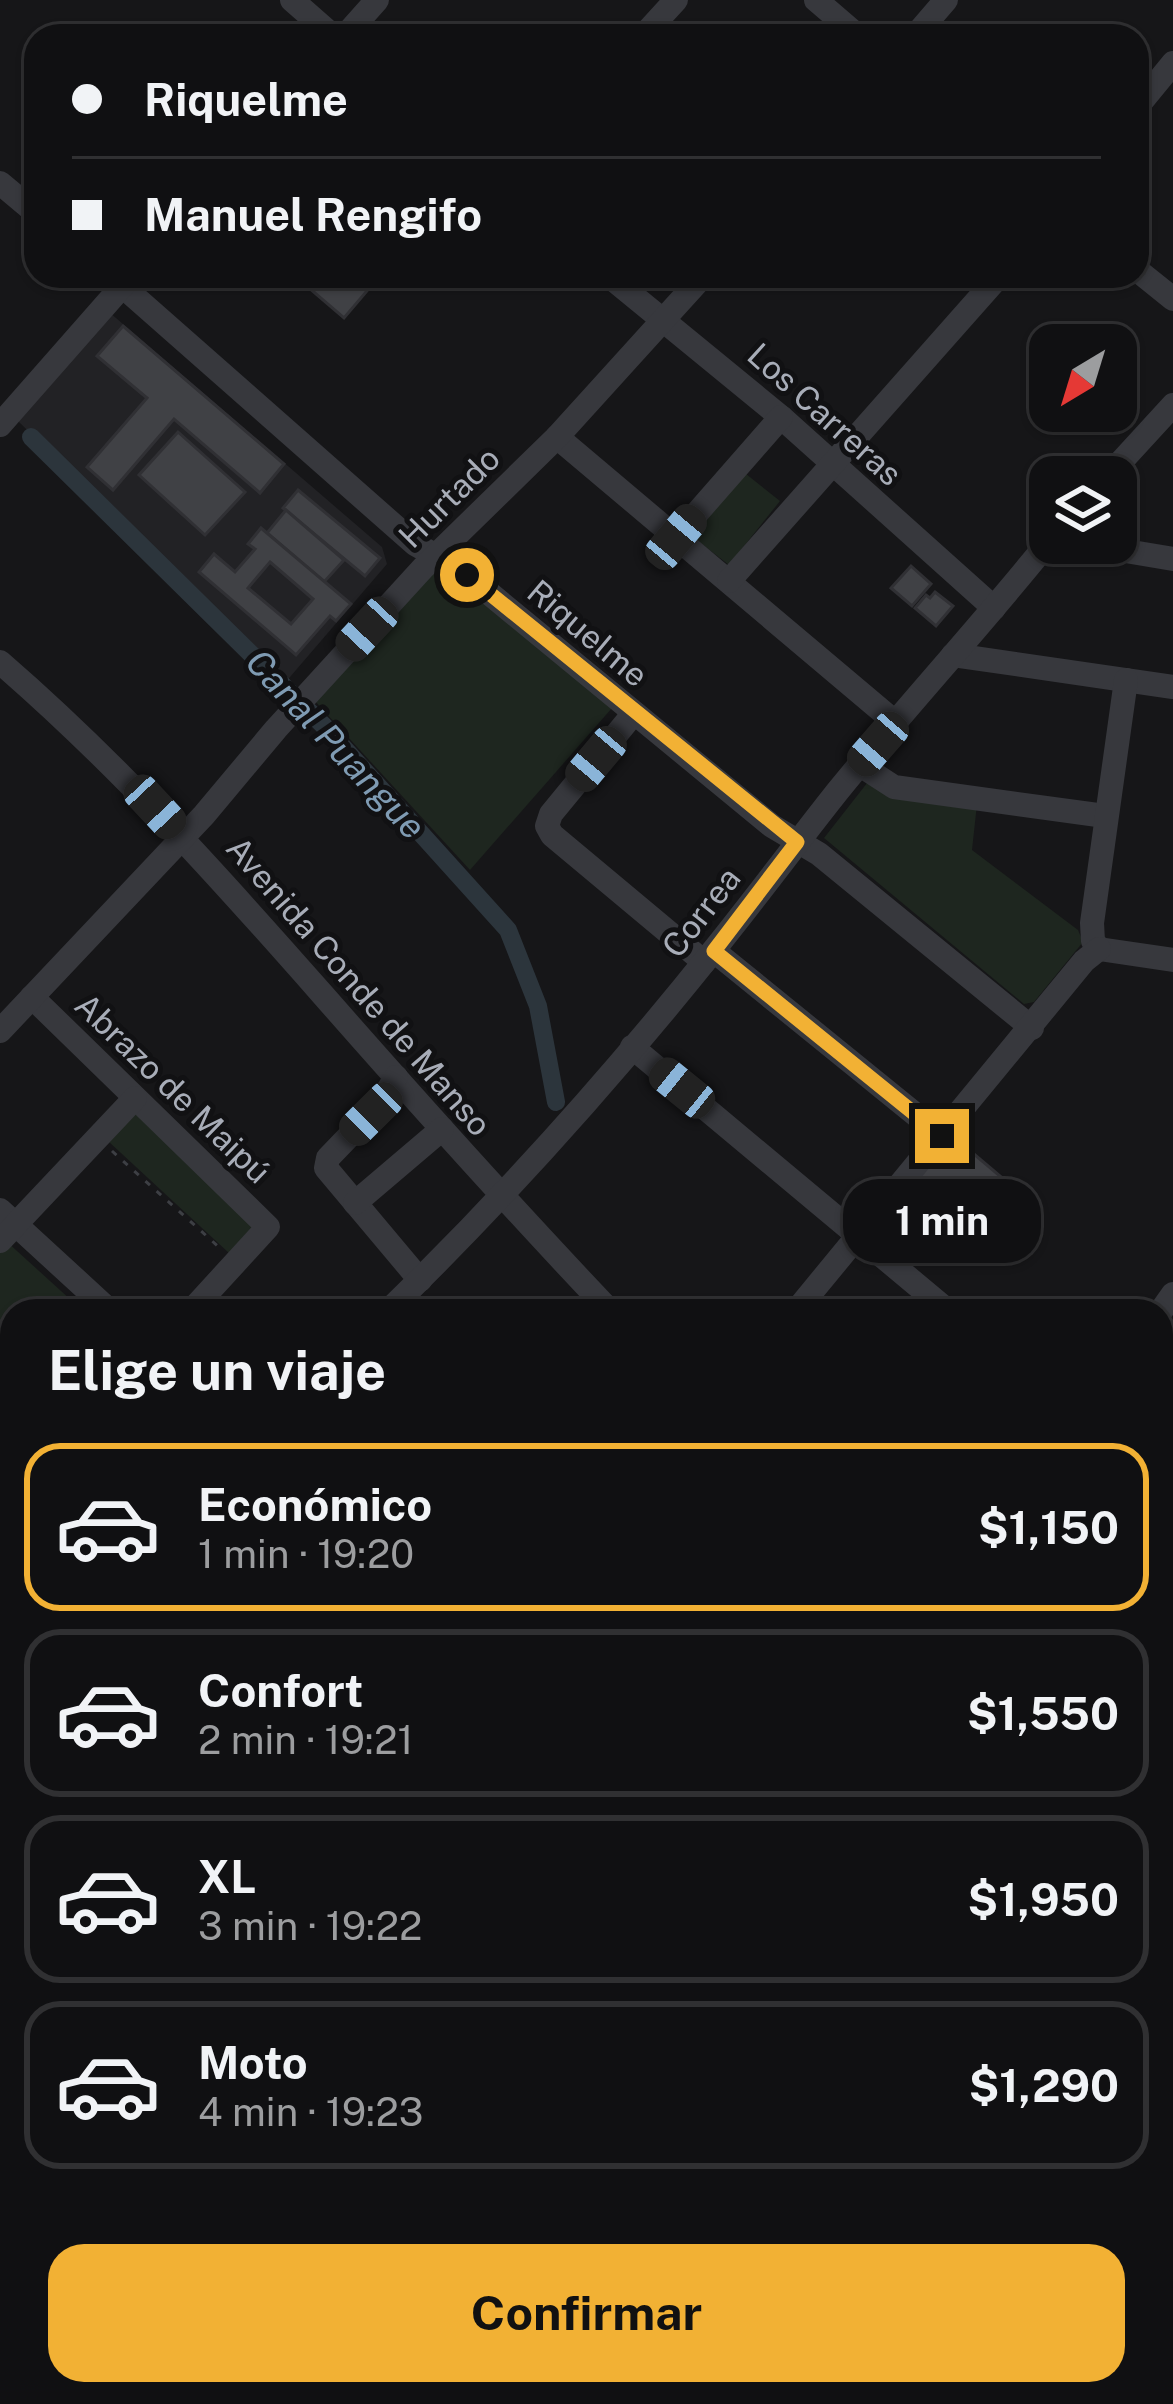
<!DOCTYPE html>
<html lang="es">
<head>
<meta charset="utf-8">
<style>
  body { margin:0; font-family:"Public Sans",sans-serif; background:#19191b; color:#f1f3f6; height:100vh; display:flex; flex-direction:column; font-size:45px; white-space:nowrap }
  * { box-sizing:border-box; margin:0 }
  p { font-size:39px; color:#9c9d9f }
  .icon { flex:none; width:66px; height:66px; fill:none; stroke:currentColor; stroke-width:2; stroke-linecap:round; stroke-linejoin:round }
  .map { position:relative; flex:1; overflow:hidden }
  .panel { position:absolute; left:0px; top:1299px; width:1173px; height:1107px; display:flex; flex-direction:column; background:#101012; border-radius:36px 36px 0 0; box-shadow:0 3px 9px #0004,0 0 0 3px #303032 }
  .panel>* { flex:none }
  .banner { position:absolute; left:24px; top:24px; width:1125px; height:264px; border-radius:36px; box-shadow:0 3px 9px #0004,0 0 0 3px #303032; display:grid; align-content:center; height:264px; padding:0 48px; background:#101012 }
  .needle { width:78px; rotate:218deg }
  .fabs { position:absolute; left:1029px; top:324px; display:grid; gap:24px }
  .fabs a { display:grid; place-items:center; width:108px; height:108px; border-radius:24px; background:#101012; box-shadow:0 3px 9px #0004,0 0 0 3px #303032; font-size:60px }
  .end { position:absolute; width:54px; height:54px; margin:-27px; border:15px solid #f2b134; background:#111; box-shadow:0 0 0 6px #111 }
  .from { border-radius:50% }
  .bubble { position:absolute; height:84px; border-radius:36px; background:#101012; box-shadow:0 3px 9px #0004,0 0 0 3px #303032; font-size:39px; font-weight:700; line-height:84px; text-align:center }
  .car { position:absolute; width:36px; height:72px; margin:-36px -18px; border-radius:15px; box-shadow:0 0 9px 3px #0007; background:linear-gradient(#222 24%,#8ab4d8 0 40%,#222 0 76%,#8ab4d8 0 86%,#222 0) }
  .banner b { display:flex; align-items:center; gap:42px; height:114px; font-size:45px }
  .banner b+b { border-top:3px solid #303032 }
  .banner i { width:30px; height:30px; background:#f1f3f6 }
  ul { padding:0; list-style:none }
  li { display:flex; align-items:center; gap:36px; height:168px; margin:0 24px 18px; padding:0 24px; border:6px solid #303032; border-radius:36px }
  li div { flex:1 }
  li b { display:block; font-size:45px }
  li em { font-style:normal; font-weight:700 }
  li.active { border-color:#f2b134 }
  li>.icon { width:108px; height:108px; stroke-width:1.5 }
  h2 { padding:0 48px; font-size:54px; line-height:144px }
  .primary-button { display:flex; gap:24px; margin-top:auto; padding:24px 48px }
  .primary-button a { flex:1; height:138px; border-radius:36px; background:#f2b134; color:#111; font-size:48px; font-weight:700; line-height:138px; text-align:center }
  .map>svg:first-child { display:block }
  .built { fill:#222225 }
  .green { fill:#1e261f }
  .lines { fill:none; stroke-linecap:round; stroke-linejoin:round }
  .canal { stroke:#2c353c; stroke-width:18 }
  .building { fill:#404145; stroke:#303034; stroke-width:3; fill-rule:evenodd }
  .path { stroke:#3d3f44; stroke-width:3; stroke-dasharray:6 9; stroke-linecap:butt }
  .minor { stroke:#37383d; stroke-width:24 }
  .major { stroke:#53555c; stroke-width:30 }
  .route { stroke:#f2b134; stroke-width:15 }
  .labels { text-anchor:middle; stroke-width:10; stroke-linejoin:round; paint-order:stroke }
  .street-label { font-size:33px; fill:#a8adb8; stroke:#111113 }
  .water-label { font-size:36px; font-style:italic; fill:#7f9bb3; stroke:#111113 }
</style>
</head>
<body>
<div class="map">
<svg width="1173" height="2404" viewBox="0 0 1173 2404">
  <rect width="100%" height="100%" fill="#161618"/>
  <g class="built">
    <path d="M109,312l273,235 5,17 -103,120 -266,-263z"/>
    <path d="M12,2228v166h261l-10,10h-263v-165z"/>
  </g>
  <g class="green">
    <path d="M741,470l39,31 -51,64 -39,-30z"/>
    <path d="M431,571l18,2 163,135 -142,162 -156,-170z"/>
    <path d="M871,778l106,26 -5,46 106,80 5,12 -49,60 -10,2 -200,-166z"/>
    <path d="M136,1112l120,111 -27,30 -121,-112z"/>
    <path d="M6,1241l77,70h-71v68l-12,-11v-121z"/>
    <path d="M12,1694v103l-12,-12v-79z"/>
    <path d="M0,2061l12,13v103l-12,11z"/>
    <path d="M71,2394h140l11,10h-161z"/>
  </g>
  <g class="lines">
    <g class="canal">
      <path d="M31,437l293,289 184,204 30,76 18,96"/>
      <path d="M1161,1809l12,12"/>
    </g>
  </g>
  <g class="building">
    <path d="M295,276h66l11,9 -28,33z"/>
    <path d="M123,326l161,138 -24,29 -86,-74 -61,71 -26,-23 60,-69 -50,-42z"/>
    <path d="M178,432l67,60 -40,43 -66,-60z"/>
    <path d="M298,490l82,68 -15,18 -82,-68z"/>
    <path d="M286,510l58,50 -20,22 -57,-49z"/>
    <path d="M261,528l90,76 -15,17 -6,-5 -34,39 -97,-83 15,-18 21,18 20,-23 -7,-5zM270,562l43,37 -22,25 -43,-36z"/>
    <path d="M911,566l20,18 -19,22 -21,-18z"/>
    <path d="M935,592l18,14 -17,20 -21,-18 11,-13 4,3z"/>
    <path d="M949,1133l77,65 -50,62 -76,-65z"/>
    <path d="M1173,2051v54l-12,11v-53z"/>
    <path d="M12,2246v41l-12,11v-40z"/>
    <path d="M0,2303l12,12v79h13l-10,10h-15z"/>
  </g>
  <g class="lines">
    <path class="path" d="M112,1151l109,98"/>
    <g class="minor">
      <path d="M292,0l41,36"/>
      <path d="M816,0l42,36"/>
      <path d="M345,36l32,-36"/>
      <path d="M643,36l33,-36"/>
      <path d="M915,36l31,-36"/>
      <path d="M1137,107l36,-44"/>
      <path d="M0,183l36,30"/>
      <path d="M1137,270l36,29"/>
      <path d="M111,276l304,268 46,26 311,256 47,28 213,174"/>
      <path d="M609,276l172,141 213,191"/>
      <path d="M0,425l131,-149"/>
      <path d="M557,437l339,286"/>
      <path d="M1107,477l66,-72"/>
      <path d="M676,537l105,-120"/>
      <path d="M1078,543l95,16"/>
      <path d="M729,581l270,-305"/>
      <path d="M953,655l220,32"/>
      <path d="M0,662c118,102 220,216 323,333 94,107 189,213 287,316"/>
      <path d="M634,713l-83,101 -4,12 5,9 152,127"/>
      <path d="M860,765l34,22 211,29"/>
      <path d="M1099,949l-6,-8 -1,-18 34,-243"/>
      <path d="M1099,949l74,11"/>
      <path d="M714,951l228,185"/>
      <path d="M32,997l236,230 -77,84"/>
      <path d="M0,1031l204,-216 72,-86 147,-161 134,-131 146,-161"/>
      <path d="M632,1047l316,264"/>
      <path d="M396,1077l-18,29 -50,52 -2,10 94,112"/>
      <path d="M355,1203l87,-74"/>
      <path d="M0,1210l110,101"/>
      <path d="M0,1241l135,-143"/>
      <path d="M388,1311c114,-111 225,-235 325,-360 42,-52 82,-106 124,-159 69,-85 144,-166 213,-252"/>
      <path d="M796,1311l288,-350 15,-12"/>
      <path d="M1161,1311l12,-17"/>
      <path d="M0,1374l12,11"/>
      <path d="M0,1550l12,11"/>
      <path d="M1161,1559h12"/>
      <path d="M0,1684l12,-9"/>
      <path d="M0,1795l12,12"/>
      <path d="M1161,1916l12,18"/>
      <path d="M1161,1958l12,18"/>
      <path d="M0,2226l12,-11"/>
      <path d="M1161,2348l12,17"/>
      <path d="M492,2394l11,10"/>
      <path d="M623,2394l10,10"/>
      <path d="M748,2394l10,10"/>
      <path d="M986,2394l7,10"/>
      <path d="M1089,2394l7,10"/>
      <path d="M323,2404l10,-10"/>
      <path d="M795,2404l14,-10"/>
      <path d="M865,2404l15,-10"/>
    </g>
    <g class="major">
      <path d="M0,2034l12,12"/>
      <path d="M354,2394l10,10"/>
    </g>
  </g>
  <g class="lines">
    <path class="route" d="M467,575l330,267 -83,109 228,185"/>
  </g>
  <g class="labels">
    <g class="street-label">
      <text transform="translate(825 414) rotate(42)" y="12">Los Carreras</text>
      <text transform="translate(449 497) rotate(-45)" y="12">Hurtado</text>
      <text transform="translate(588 633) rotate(40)" y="12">Riquelme</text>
      <text transform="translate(701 912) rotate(-52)" y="12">Correa</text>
      <text transform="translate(359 986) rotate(49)" y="12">Avenida Conde de Manso</text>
      <text transform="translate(173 1088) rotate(44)" y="12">Abrazo de Maipú</text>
    </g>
    <g class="water-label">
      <text transform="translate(336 744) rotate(47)" y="13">Canal Puangue</text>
    </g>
  </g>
</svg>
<div class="fabs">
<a><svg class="needle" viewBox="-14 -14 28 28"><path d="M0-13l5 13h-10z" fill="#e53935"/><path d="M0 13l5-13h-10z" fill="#9c9d9f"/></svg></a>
<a><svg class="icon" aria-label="layers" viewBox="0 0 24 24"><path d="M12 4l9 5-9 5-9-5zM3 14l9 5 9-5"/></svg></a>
</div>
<i class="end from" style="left:467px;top:575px"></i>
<i class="end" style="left:942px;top:1136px"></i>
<div class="bubble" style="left:843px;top:1179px;width:198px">1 min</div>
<i class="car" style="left:676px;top:537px;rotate:40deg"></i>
<i class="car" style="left:367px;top:629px;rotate:223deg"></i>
<i class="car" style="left:878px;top:744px;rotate:221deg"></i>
<i class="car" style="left:596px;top:759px;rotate:220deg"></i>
<i class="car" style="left:155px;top:807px;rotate:137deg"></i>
<i class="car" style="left:682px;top:1088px;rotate:309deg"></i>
<i class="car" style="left:371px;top:1114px;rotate:225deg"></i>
<div class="banner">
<b><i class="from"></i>Riquelme</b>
<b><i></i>Manuel Rengifo</b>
</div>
<section class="panel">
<h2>Elige un viaje</h2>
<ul>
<li class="active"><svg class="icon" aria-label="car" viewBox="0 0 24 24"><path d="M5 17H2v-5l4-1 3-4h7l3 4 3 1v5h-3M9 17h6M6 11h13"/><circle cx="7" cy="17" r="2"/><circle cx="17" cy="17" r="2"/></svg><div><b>Económico</b><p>1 min · 19:20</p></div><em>$1,150</em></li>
<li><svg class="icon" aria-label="car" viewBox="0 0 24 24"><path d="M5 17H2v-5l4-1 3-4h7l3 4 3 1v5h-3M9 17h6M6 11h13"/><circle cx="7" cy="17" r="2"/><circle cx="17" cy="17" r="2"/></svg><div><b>Confort</b><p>2 min · 19:21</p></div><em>$1,550</em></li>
<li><svg class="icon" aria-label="car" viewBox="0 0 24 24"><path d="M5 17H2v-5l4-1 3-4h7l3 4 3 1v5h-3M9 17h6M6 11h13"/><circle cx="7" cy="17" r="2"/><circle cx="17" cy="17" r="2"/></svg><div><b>XL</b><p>3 min · 19:22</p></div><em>$1,950</em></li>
<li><svg class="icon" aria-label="car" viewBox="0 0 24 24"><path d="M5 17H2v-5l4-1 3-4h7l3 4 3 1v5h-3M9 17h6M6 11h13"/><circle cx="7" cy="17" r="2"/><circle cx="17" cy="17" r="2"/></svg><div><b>Moto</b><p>4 min · 19:23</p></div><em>$1,290</em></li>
</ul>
<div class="primary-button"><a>Confirmar</a></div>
</section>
</div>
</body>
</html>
